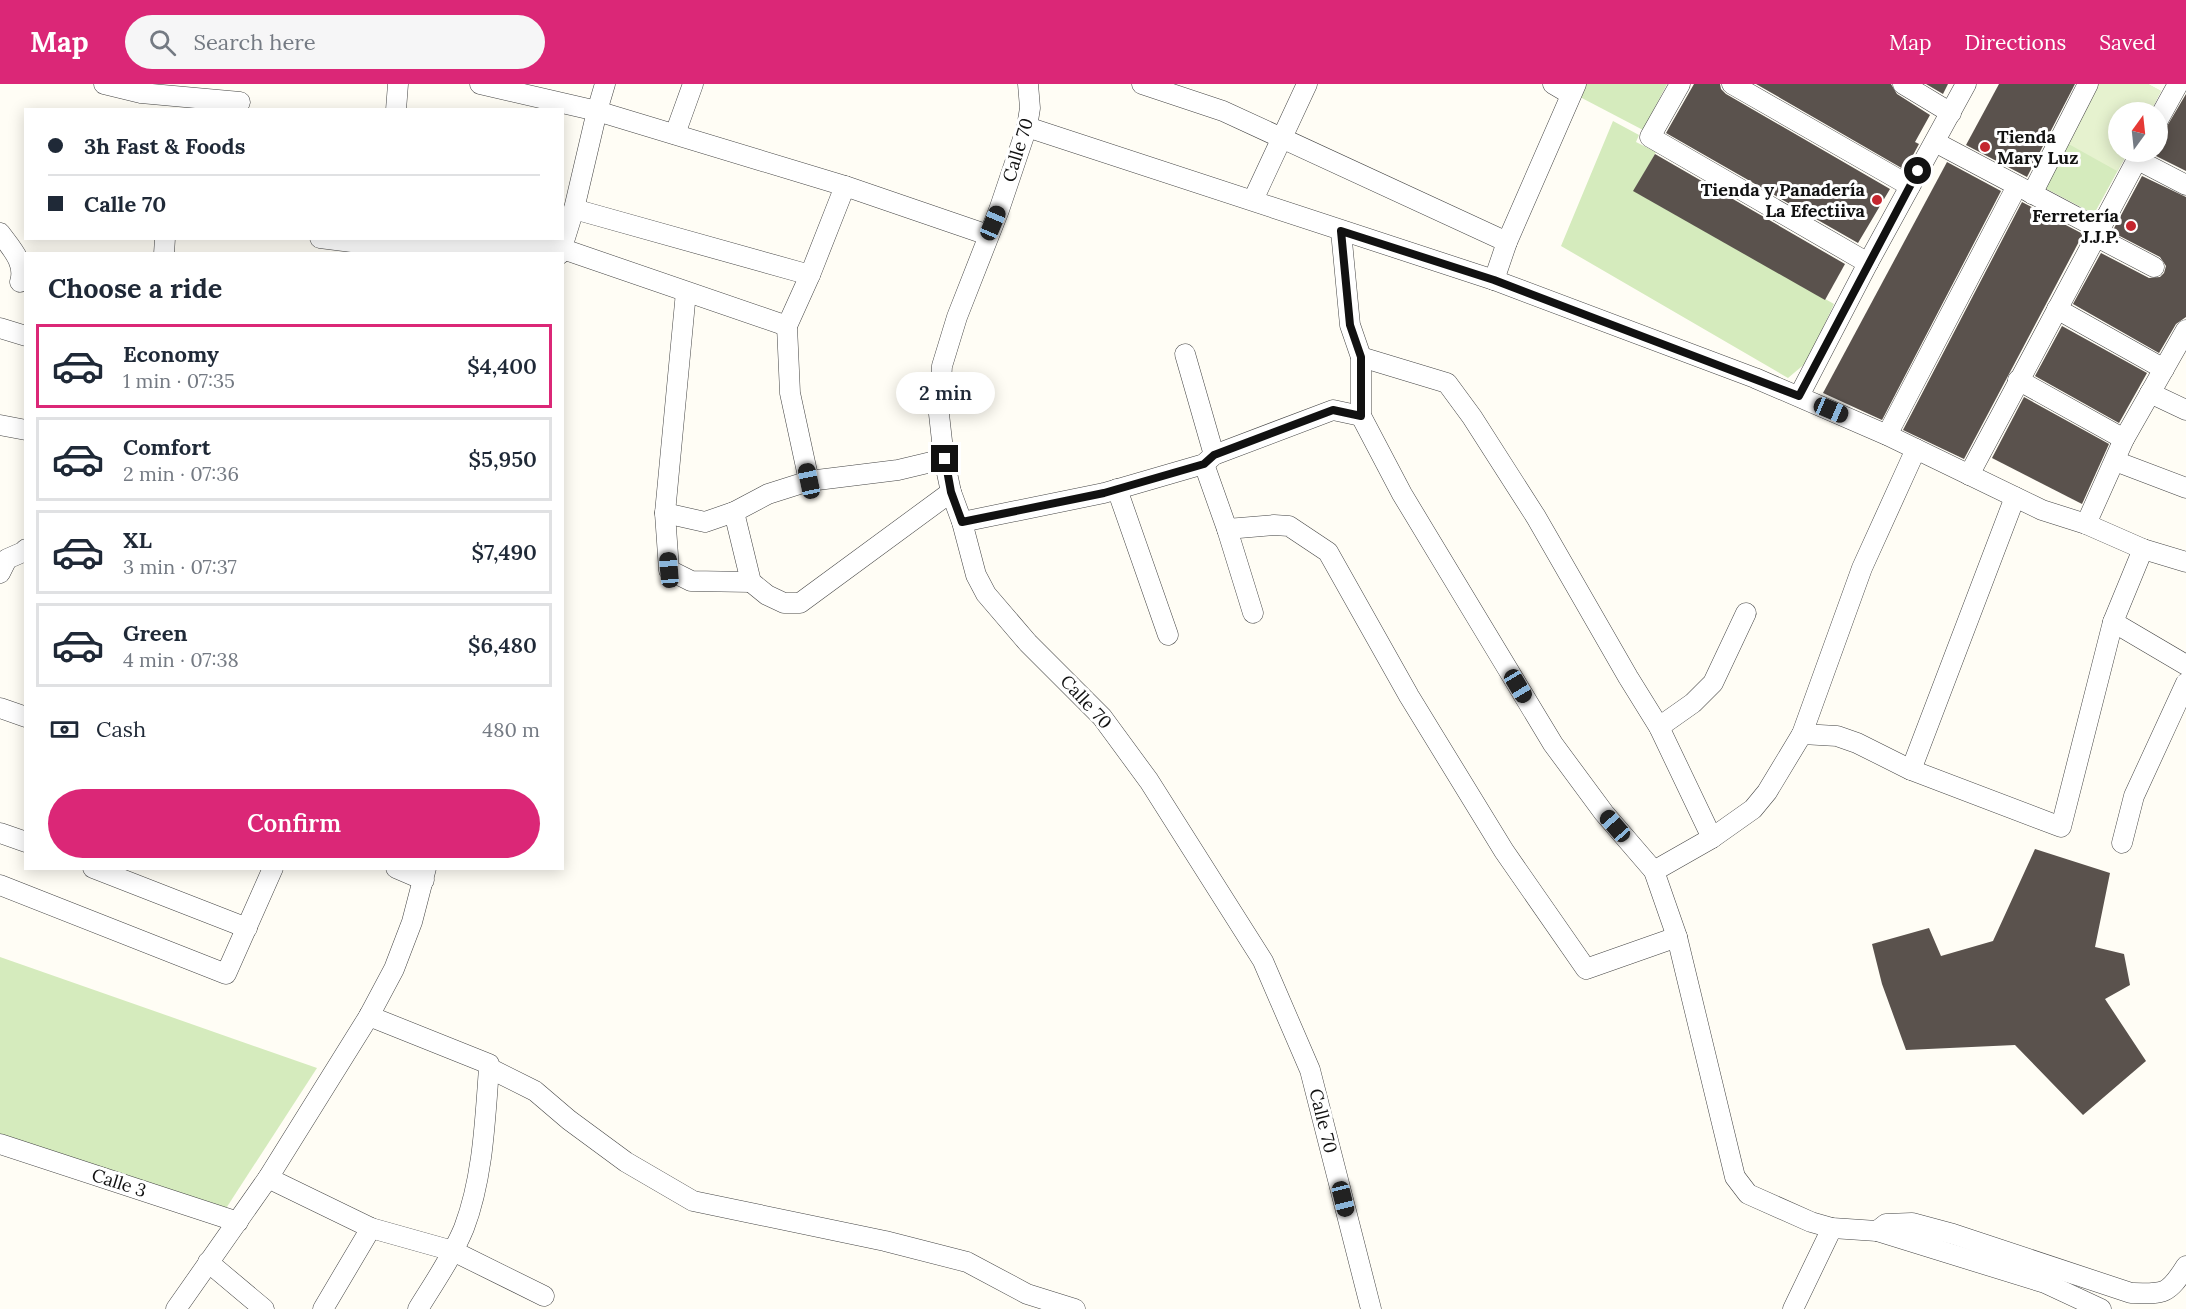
<!DOCTYPE html>
<html lang="en">
<head>
<meta charset="utf-8">
<style>
  body { margin:0; font-family:Lora,serif; background:#f6f6f7; color:#1f2937; height:100vh; display:flex; flex-direction:column; font-size:22px; white-space:nowrap }
  * { box-sizing:border-box; margin:0 }
  p { font-size:20px; color:#747a83 }
  .icon { flex:none; width:33px; height:33px; fill:none; stroke:currentColor; stroke-width:2; stroke-linecap:round; stroke-linejoin:round }
  .map { position:relative; flex:1; overflow:hidden }
  .side { position:absolute; left:24px; top:168px; width:540px; height:618px; display:flex; flex-direction:column; background:#fff; border-radius:0px; box-shadow:0 3px 15px #0003 }
  .side>* { flex:none }
  .hud { position:absolute; left:24px; top:24px; width:540px; height:132px; border-radius:0px; box-shadow:0 3px 15px #0003; display:grid; align-content:center; height:132px; padding:0 24px; background:#fff }
  .needle { width:39px; rotate:15deg }
  .fabs { position:absolute; left:2108px; top:18px; display:grid; gap:12px }
  .fabs a { display:grid; place-items:center; width:60px; height:60px; border-radius:50%; background:#fff; box-shadow:0 3px 15px #0003; font-size:30px }
  .end { position:absolute; width:27px; height:27px; margin:-14px; border:8px solid #111; background:#fff; box-shadow:0 0 0 3px #fff }
  .from { border-radius:50% }
  .bubble { position:absolute; height:42px; border-radius:21px; background:#fff; box-shadow:0 3px 15px #0003; font-size:20px; font-weight:600; line-height:42px; text-align:center }
  .car { position:absolute; width:18px; height:36px; margin:-18px -9px; border-radius:8px; box-shadow:0 0 4px 2px #0007; background:linear-gradient(#222 24%,#8ab4d8 0 40%,#222 0 76%,#8ab4d8 0 86%,#222 0) }
  .hud b { display:flex; align-items:center; gap:21px; height:57px; font-size:22px }
  .hud b+b { border-top:2px solid #e0e1e3 }
  .hud i { width:15px; height:15px; background:#1f2937 }
  ul { padding:0; list-style:none }
  li { display:flex; align-items:center; gap:18px; height:84px; margin:0 12px 9px; padding:0 12px; border:3px solid #e0e1e3; border-radius:0px }
  li div { flex:1 }
  li b { display:block; font-size:22px }
  li em { font-style:normal; font-weight:600 }
  li.selected { border-color:#db2777 }
  li>.icon { width:54px; height:54px; stroke-width:1.5 }
  h2 { padding:0 24px; font-size:27px; line-height:72px }
  .pay { display:flex; align-items:center; gap:15px; height:66px; padding:0 24px; font-size:22px }
  .pay p { margin-inline-start:auto }
  .button { display:flex; gap:12px; margin-top:auto; padding:12px 24px }
  .button a { flex:1; height:69px; border-radius:36px; background:#db2777; color:#fff; font-size:24px; font-weight:600; line-height:69px; text-align:center }
  header { display:flex; align-items:center; gap:36px; box-sizing:border-box; height:84px; padding:0 30px; background:#db2777; color:#fff }
  header strong { font-size:28px }
  nav { display:flex; gap:33px; margin-inline-start:auto; font-size:21px }
  .search { width:420px; height:54px; background:#f6f6f7; display:flex; align-items:center; gap:15px; box-sizing:border-box; padding:0 21px; border-radius:33px; color:#747a83; font-size:22px }
  .map>svg:first-child { display:block }
  .green { fill:#d5ebbd }
  .pitch { fill:#e6f2cf }
  .building { fill:#5a524d }
  .lines { fill:none; stroke-linecap:round; stroke-linejoin:round }
  .minor-casing { stroke:#444; stroke-width:21 }
  .minor { stroke:#fff; stroke-width:20 }
  .route { stroke:#111; stroke-width:8 }
  .poi-dot { fill:#c4262e; stroke:#fff; stroke-width:2 }
  .labels { text-anchor:middle; stroke-width:6; stroke-linejoin:round; paint-order:stroke }
  .poi-label { font-size:18px; font-weight:bold; fill:#111; stroke:#fff; text-anchor:end }
  .street-label { font-size:18px; fill:#111; stroke:#fff }
</style>
</head>
<body>
<header>
<strong>Map</strong>
<div class="search"><svg class="icon" aria-label="search" viewBox="0 0 24 24"><circle cx="10" cy="10" r="6"/><path d="M15 15l6 6"/></svg>Search here</div>
<nav><a>Map</a><a>Directions</a><a>Saved</a></nav>
</header>
<div class="map">
<svg width="2186" height="1225" viewBox="0 0 2186 1225">
  <rect width="100%" height="100%" fill="#fffdf5"/>
  <g class="green">
    <path d="M1584,0h83l-24,46 -65,-34z"/>
    <path d="M2096,0h52l13,7 -11,21h-32v40h10l-34,62 -53,-28z"/>
    <path d="M1613,37l26,14 -3,7 20,10 -22,39 200,113 -27,58 -19,16 -227,-132z"/>
    <path d="M0,873l317,111 -94,145 -223,-78z"/>
  </g>
  <path class="pitch" d="M2096,0h52l13,7 -11,21h-32v40h10l-11,19 -52,-29z"/>
  <g class="building">
    <path d="M1694,0h26l1,5 5,5 164,95 -32,54 -192,-110z"/>
    <path d="M1756,0h135l6,10 33,21 -15,27 4,2 -14,26z"/>
    <path d="M1926,0h22l-5,10z"/>
    <path d="M1999,0h76l-48,93 -61,-32z"/>
    <path d="M2186,10v77l-34,-17 2,-2h3l3,-14z"/>
    <path d="M1655,70l190,110 -20,36 -192,-109z"/>
    <path d="M1947,78l54,29 -119,229 -59,-27z"/>
    <path d="M2142,92l44,21v120l-10,7 -17,29 -86,-49 28,-51 48,25 11,-1 4,-4 2,-7 -6,-9 -48,-25z"/>
    <path d="M2022,118l61,32 -119,225 -61,-29z"/>
    <path d="M2062,242l85,47 -28,50 -84,-47z"/>
    <path d="M2024,313l85,47 -27,60 -90,-46z"/>
    <path d="M2035,765l75,24 -15,74 29,7 6,31 -25,14 41,62 -63,54 -68,-70 -109,5 -24,-66 -10,-40 57,-16 12,28 52,-15z"/>
  </g>
  <g class="lines">
    <defs>
      <g id="minor">
        <path d="M104,0l37,9 99,9"/>
        <path d="M480,0l117,27 248,75 143,49"/>
        <path d="M1028,0l2,24 -3,19 -28,83 -42,107 -15,49 -3,48 5,45 7,33 11,30 14,53 10,19 42,49 74,74 47,64 114,180 47,109 61,239"/>
        <path d="M1142,0l81,27 284,131"/>
        <path d="M1553,0l17,10"/>
        <path d="M1680,0l-30,53 218,126"/>
        <path d="M1732,0l178,102"/>
        <path d="M1903,0l48,29"/>
        <path d="M396,26l2,-26"/>
        <path d="M2157,38l21,-38"/>
        <path d="M1027,43l467,153 261,98 132,57 155,75 44,14 57,25 43,13"/>
        <path d="M675,50l18,-50"/>
        <path d="M1935,58l164,87"/>
        <path d="M2136,75l50,26"/>
        <path d="M2032,110l56,-110"/>
        <path d="M1253,116l54,-116"/>
        <path d="M574,125l236,66"/>
        <path d="M1341,147l9,94 11,32v59l41,78 151,250 51,69 50,58 23,66 58,240 13,17 63,28 21,6 45,3 168,52 56,26"/>
        <path d="M0,149c11,15 26,30 20,49"/>
        <path d="M2095,152l59,31"/>
        <path d="M320,154l32,4 208,6 227,78"/>
        <path d="M164,170l1,-16"/>
        <path d="M560,170l14,-45 23,-98 8,-27"/>
        <path d="M1494,196l13,-38 69,-158"/>
        <path d="M686,208l-21,221 4,57 22,11 60,1"/>
        <path d="M2057,225l107,60"/>
        <path d="M0,244l26,8"/>
        <path d="M1185,270l29,101"/>
        <path d="M1361,273l86,26 25,34 64,100 92,160 31,50 53,111"/>
        <path d="M2018,296l106,59"/>
        <path d="M2150,309l36,17"/>
        <path d="M1799,312l69,-133 98,-179"/>
        <path d="M0,341l26,5"/>
        <path d="M1887,351l130,-249"/>
        <path d="M2115,377l71,27"/>
        <path d="M1204,380l23,65 26,84"/>
        <path d="M1969,391l172,-323"/>
        <path d="M809,397l-19,-88 -3,-67 23,-51 35,-89"/>
        <path d="M1117,405l51,146"/>
        <path d="M734,428l17,70 16,13 17,8h16l151,-111"/>
        <path d="M665,429l40,9 29,-10 34,-18 41,-13 89,-11 46,-11"/>
        <path d="M962,438l142,-29 100,-29 10,-9 119,-45 28,6"/>
        <path d="M2086,440l38,-85 62,-109"/>
        <path d="M1227,445l47,-4 15,1 39,26 81,144 95,155 82,118 91,-32"/>
        <path d="M0,489l7,-14 16,-7 3,-3"/>
        <path d="M2113,538l73,43"/>
        <path d="M0,624l26,9"/>
        <path d="M1659,643l34,-24 20,-20 33,-70"/>
        <path d="M1802,650l35,2 20,7 54,27 150,57 52,-205 30,-73"/>
        <path d="M1911,686l104,-273"/>
        <path d="M0,749l26,9"/>
        <path d="M2122,759l12,-47 52,-113"/>
        <path d="M93,784l154,60"/>
        <path d="M396,784l28,12"/>
        <path d="M1654,787l58,-33 41,-29 14,-17 35,-58 60,-166 54,-119"/>
        <path d="M0,801l226,89 47,-106"/>
        <path d="M369,932l120,48v4l46,23 34,29 57,42 67,39 192,40 82,21 60,32 48,15"/>
        <path d="M0,1060l238,78"/>
        <path d="M268,1094l103,50 82,23 91,45"/>
        <path d="M1877,1147l9,-7 26,-1 41,11 178,59c33,1 37,2 55,-27"/>
        <path d="M208,1178l56,47"/>
        <path d="M176,1225l92,-131 101,-162 25,-47 18,-47 14,-54"/>
        <path d="M323,1225l48,-81"/>
        <path d="M418,1225c16,-26 34,-52 46,-81 19,-50 21,-107 25,-160"/>
        <path d="M1793,1225l39,-81"/>
      </g>
    </defs>
    <use href="#minor" class="minor-casing"/>
    <use href="#minor" class="minor"/>
  </g>
  <g class="lines">
    <path class="route" d="M945,375l6,33 11,30 142,-29 100,-29 10,-9 119,-45 28,6v-59l-11,-32 -9,-94 153,49 305,116 119,-225"/>
  </g>
  <g class="poi-dot">
    <circle cx="1985" cy="63" r="6"/>
    <circle cx="1877" cy="116" r="6"/>
    <circle cx="2131" cy="142" r="6"/>
  </g>
  <g class="labels">
    <g class="poi-label">
      <text x="1997" y="59" text-anchor="start">Tienda<tspan x="1997" dy="21">Mary Luz</tspan></text>
      <text x="1865" y="112">Tienda y Panadería<tspan x="1865" dy="21">La Efectiiva</tspan></text>
      <text x="2119" y="138">Ferretería<tspan x="2119" dy="21">J.J.P.</tspan></text>
    </g>
    <g class="street-label">
      <text transform="translate(1018 66) rotate(-73)" y="6">Calle 70</text>
      <text transform="translate(1086 618) rotate(47)" y="6">Calle 70</text>
      <text transform="translate(1323 1037) rotate(76)" y="6">Calle 70</text>
      <text transform="translate(119 1099) rotate(18)" y="6">Calle 3</text>
    </g>
  </g>
</svg>
<div class="fabs">
<a><svg class="needle" viewBox="-14 -14 28 28"><path d="M0-13l5 13h-10z" fill="#e53935"/><path d="M0 13l5-13h-10z" fill="#747a83"/></svg></a>
</div>
<i class="end from" style="left:1918px;top:87px"></i>
<i class="end" style="left:945px;top:375px"></i>
<div class="bubble" style="left:896px;top:288px;width:99px">2 min</div>
<i class="car" style="left:993px;top:139px;rotate:23deg"></i>
<i class="car" style="left:1831px;top:326px;rotate:113deg"></i>
<i class="car" style="left:809px;top:397px;rotate:348deg"></i>
<i class="car" style="left:669px;top:486px;rotate:355deg"></i>
<i class="car" style="left:1518px;top:602px;rotate:149deg"></i>
<i class="car" style="left:1615px;top:742px;rotate:319deg"></i>
<i class="car" style="left:1343px;top:1115px;rotate:166deg"></i>
<div class="hud">
<b><i class="from"></i>3h Fast &amp; Foods</b>
<b><i></i>Calle 70</b>
</div>
<section class="side">
<h2>Choose a ride</h2>
<ul>
<li class="selected"><svg class="icon" aria-label="car" viewBox="0 0 24 24"><path d="M5 17H2v-5l4-1 3-4h7l3 4 3 1v5h-3M9 17h6M6 11h13"/><circle cx="7" cy="17" r="2"/><circle cx="17" cy="17" r="2"/></svg><div><b>Economy</b><p>1 min · 07:35</p></div><em>$4,400</em></li>
<li><svg class="icon" aria-label="car" viewBox="0 0 24 24"><path d="M5 17H2v-5l4-1 3-4h7l3 4 3 1v5h-3M9 17h6M6 11h13"/><circle cx="7" cy="17" r="2"/><circle cx="17" cy="17" r="2"/></svg><div><b>Comfort</b><p>2 min · 07:36</p></div><em>$5,950</em></li>
<li><svg class="icon" aria-label="car" viewBox="0 0 24 24"><path d="M5 17H2v-5l4-1 3-4h7l3 4 3 1v5h-3M9 17h6M6 11h13"/><circle cx="7" cy="17" r="2"/><circle cx="17" cy="17" r="2"/></svg><div><b>XL</b><p>3 min · 07:37</p></div><em>$7,490</em></li>
<li><svg class="icon" aria-label="car" viewBox="0 0 24 24"><path d="M5 17H2v-5l4-1 3-4h7l3 4 3 1v5h-3M9 17h6M6 11h13"/><circle cx="7" cy="17" r="2"/><circle cx="17" cy="17" r="2"/></svg><div><b>Green</b><p>4 min · 07:38</p></div><em>$6,480</em></li>
</ul>
<div class="pay"><svg class="icon" aria-label="cash" viewBox="0 0 24 24"><path d="M3 7h18v10H3z"/><circle cx="12" cy="12" r="2"/></svg>Cash<p>480 m</p></div>
<div class="button"><a>Confirm</a></div>
</section>
</div>
</body>
</html>
